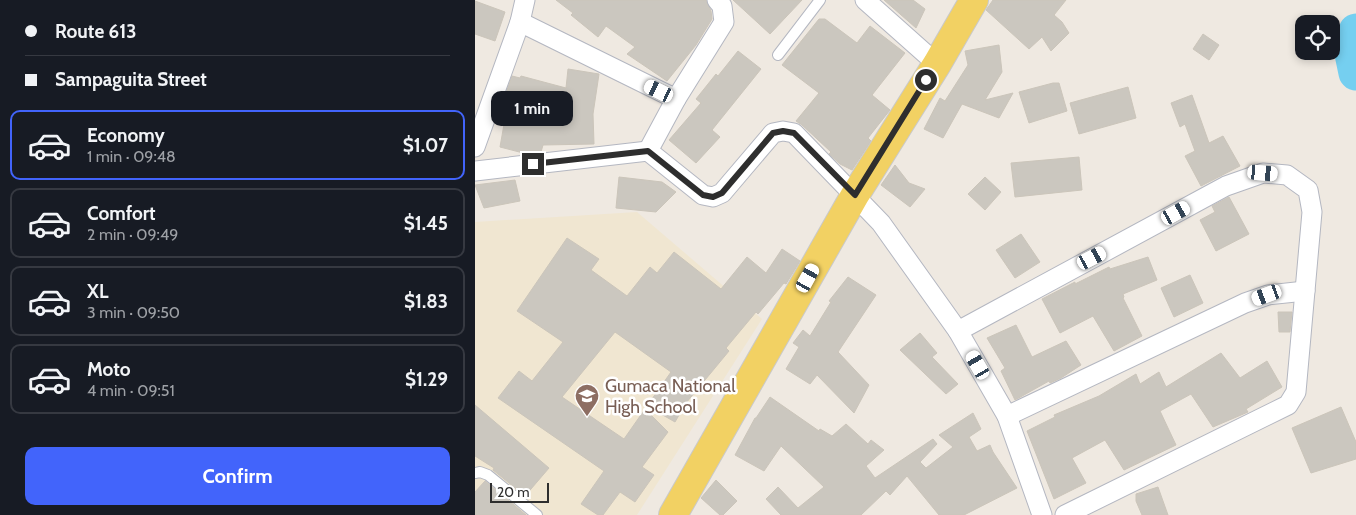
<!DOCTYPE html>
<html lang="en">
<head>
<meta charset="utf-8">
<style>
  body { margin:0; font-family:Cabin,sans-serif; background:#242831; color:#f1f3f6; height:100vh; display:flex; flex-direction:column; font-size:19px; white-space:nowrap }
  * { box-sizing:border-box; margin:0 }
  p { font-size:16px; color:#9ea1a6 }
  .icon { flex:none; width:28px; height:28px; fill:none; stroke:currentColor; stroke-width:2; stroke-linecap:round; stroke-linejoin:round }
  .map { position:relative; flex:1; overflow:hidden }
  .panel { display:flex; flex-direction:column; background:#171b24; width:475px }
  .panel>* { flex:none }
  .guide { display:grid; align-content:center; height:110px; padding:0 25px; background:#171b24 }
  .buttons { position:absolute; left:820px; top:15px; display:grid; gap:10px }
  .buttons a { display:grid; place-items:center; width:45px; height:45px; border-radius:10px; background:#171b24; box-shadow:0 2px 8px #0003; font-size:25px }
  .scale { position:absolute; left:15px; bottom:12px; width:59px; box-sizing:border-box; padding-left:5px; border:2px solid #2e2e2e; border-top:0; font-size:14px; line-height:18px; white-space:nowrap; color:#2e2e2e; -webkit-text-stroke:4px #fff; paint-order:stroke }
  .end { position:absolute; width:22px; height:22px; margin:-11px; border:6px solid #2e2e2e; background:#fff; box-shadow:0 0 0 2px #fff }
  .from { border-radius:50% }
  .bubble { position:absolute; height:35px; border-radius:10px; background:#171b24; box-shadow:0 2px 8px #0003; font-size:16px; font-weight:800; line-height:35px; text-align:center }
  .car { position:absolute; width:15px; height:30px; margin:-15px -8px; border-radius:6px; box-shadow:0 0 4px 1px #0007; background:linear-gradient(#fff 24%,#345 0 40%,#fff 0 76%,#345 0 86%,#fff 0) }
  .guide b { display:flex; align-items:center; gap:18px; height:48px; font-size:19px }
  .guide b+b { border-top:1px solid #363941 }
  .guide i { width:12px; height:12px; background:#f1f3f6 }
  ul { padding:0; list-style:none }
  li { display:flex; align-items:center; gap:15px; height:70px; margin:0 10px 8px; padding:0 15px; border:2px solid #363941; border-radius:10px }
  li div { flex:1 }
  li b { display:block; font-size:19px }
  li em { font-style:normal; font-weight:800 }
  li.current { border-color:#4264fb }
  li>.icon { width:45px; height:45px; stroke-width:1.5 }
  .button { display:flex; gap:10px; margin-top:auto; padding:10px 25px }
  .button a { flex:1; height:58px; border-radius:10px; background:#4264fb; color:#fff; font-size:20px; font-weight:800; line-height:58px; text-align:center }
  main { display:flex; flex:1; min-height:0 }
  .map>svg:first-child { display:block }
  .education { fill:#f0e6d1 }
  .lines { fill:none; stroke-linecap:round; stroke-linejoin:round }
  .river { stroke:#75cff0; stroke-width:35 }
  .building { fill:#cbc7bf; stroke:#cbc5ba }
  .service-casing { stroke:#b4b7c1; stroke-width:12 }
  .minor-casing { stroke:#b4b7c1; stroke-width:21 }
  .primary-casing { stroke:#c9c9c9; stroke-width:30 }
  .service { stroke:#fff; stroke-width:10 }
  .minor { stroke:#fff; stroke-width:19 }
  .primary { stroke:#f2d163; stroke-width:28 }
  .route { stroke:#2e2e2e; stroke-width:6 }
  .labels { text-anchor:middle; stroke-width:5; stroke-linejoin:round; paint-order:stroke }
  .education-label { font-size:18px; fill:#785e54; stroke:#fff; text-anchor:start }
</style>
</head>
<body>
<main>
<section class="panel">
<div class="guide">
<b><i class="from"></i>Route 613</b>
<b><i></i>Sampaguita Street</b>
</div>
<ul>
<li class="current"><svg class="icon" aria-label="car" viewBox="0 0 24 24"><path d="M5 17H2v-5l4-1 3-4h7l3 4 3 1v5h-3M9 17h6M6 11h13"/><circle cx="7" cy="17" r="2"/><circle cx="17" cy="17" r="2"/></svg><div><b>Economy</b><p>1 min · 09:48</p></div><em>$1.07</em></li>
<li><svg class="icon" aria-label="car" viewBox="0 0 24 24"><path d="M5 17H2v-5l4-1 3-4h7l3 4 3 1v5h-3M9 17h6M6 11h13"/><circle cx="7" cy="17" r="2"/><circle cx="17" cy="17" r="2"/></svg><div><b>Comfort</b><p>2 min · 09:49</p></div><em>$1.45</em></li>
<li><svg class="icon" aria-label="car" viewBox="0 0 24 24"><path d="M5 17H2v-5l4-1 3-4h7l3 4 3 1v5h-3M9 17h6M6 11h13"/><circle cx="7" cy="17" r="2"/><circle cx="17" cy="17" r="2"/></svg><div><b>XL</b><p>3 min · 09:50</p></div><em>$1.83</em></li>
<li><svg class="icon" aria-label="car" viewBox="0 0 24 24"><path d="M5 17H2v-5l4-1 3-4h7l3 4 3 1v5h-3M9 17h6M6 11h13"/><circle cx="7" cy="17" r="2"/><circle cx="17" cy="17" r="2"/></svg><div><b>Moto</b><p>4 min · 09:51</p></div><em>$1.29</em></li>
</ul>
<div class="button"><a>Confirm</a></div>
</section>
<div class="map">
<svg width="881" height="515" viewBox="0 0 881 515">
  <rect width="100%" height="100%" fill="#efe9e1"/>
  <path class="education" d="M162,212l125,107 -125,196h-162v-293z"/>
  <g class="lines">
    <path class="river" d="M881,31l-5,18 5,24"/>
  </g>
  <g class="building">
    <path d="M81,0h150l5,11 1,8 -16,26 -29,36 -40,-27 8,-7 -29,-21 -8,11 -27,-22 2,-2z"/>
    <path d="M258,0h69l-32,34z"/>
    <path d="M409,0h29l12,9 -9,19z"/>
    <path d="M518,0h73l-12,15 8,7 7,11 -18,18 -9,-14 -13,12 -43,-39z"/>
    <path d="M0,1l30,11 -10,29 -20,-7z"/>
    <path d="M344,19h6l32,24 13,-17 35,27 -33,42 18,15 -22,28 3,3 -19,29 -12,-6 -11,-10 2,-2 -29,-27 -6,-4 23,-28 -37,-28z"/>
    <path d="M728,34l16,11 -10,15 -16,-11z"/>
    <path d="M524,45l3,27 -17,28 28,-7 -14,25 -37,-14 -19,34 -19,-9 16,-31 5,3 23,-36 -3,-14z"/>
    <path d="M263,51l23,18 -49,61 8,7 -24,26 -27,-23 32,-37 -5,-4 20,-25 2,2z"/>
    <path d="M93,69l31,5 -6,40 1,30 -51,1 -2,7 -14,2 -27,-7 6,-34h-7l13,-37 8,2 1,-2 45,12z"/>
    <path d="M578,83h6l8,28 -38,12 -10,-31z"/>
    <path d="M653,87l8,31 -57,16 -9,-31z"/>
    <path d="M717,95l17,48 14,-7 17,30 -39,20 -16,-30 10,-5 -10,-27 -5,3 -9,-24z"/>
    <path d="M604,157l3,33 -67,7 -4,-34z"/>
    <path d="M420,165l14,18 16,6 -15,18 -29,-22z"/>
    <path d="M144,177l43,5 14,10 -20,20 -40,-4z"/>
    <path d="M510,177l16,15 -16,18 -17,-16z"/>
    <path d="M40,180l5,21 -36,7 -9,-23z"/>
    <path d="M754,197l20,37 -33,17 -16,-31 15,-8 -3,-6z"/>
    <path d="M546,234l19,28 -25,16 -19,-28z"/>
    <path d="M92,238l32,21 -8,11 36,26 23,-29 7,6 17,-21 47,37 26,-32 19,16 16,-24 18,12 -14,23 -2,-1 -26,31 -2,-2 -30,36 3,3 -43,52 -11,19 -28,-16 24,-34 -56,-40 -53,65 62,42 21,-30 23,23 -26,35 12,8 -19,27 -15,-10 -17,23h-5l-17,-11 23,-33 -106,-73 21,-27 13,10 31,-39 -46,-31z"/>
    <path d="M673,257l9,23 -34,14 1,3 -1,1 19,38 -28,15 -21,-35 -33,17 -18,-34 33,-17v2l34,-17 1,2z"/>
    <path d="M715,275l13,28 -29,14 -13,-29z"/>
    <path d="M373,277l28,18 -38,57 31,33 -15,28 -37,-38 -7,9 -24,-15 13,-22 -6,-4 10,-13 7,6 21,-34 -2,-1z"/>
    <path d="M803,312h14l-2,20h-11z"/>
    <path d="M541,325l16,32 34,-16 15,24 -20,13 -11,5 -1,-2 -34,19 -14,-29 4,-3 -18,-30z"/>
    <path d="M445,333l17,20 -5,4 26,27 -12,10 -46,-44z"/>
    <path d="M746,353l19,25 27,-17 15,26 -36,22 2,3 -35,15 -22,-33 -31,17 16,34 -52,25 -19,-30 -33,18 14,25 -32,16 -27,-68 28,-14 -1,-2 45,-19 37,-22 4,10 19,-12 7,15z"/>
    <path d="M295,397l49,34 1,-2 12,7 14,-12 22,20 3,-4 13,10 -18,16 9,12 58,-39 4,5 -17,18 6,6 27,-21 -14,-12 34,-22 8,16 -12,8 8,14 13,-6 3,7 24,36 -53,27h-25l-32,-39 -17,19 -4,-4 -25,24h-80l-15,-16 12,-12 20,21 26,-21 -43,-41 -17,25 -29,-16 20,-37h1z"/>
    <path d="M0,405l74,63 -24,28 -32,-26 1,-2 -19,-12z"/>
    <path d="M866,407l15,35v17l-45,14 -19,-45z"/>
    <path d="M241,480l21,21 -14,14h-3l-19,-17z"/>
    <path d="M10,481l41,34h-51v-23z"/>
    <path d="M683,487l10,28h-26l-6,-14v-7z"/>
  </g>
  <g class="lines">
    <defs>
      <g id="service">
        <path d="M303,55l42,-55"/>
        <path d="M0,473l5,-1 8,3 49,40"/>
      </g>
      <g id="minor">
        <path d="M390,0l72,64"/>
        <path d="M45,22l156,77"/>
        <path d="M0,147l45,-125 5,-22"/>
        <path d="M173,151l28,-52 48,-77 -2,-16 -5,-6"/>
        <path d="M0,171l173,-20 55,44 10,2 9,-4 51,-60 10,-2 11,2 87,90 77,108 49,85 35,99"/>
        <path d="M483,331l268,-145 37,-13 24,2 21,15 4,22 -16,180 -8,13 -223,110"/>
        <path d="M532,416l238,-113 23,-8 37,-4"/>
      </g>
      <path id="primary" d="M198,515l182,-320 82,-131 37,-64"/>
    </defs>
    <use href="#service" class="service-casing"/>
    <use href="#minor" class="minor-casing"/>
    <use href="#primary" class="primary-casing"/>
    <use href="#service" class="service"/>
    <use href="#minor" class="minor"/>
    <use href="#primary" class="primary"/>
  </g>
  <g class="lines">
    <path class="route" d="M58,164l115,-13 55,44 10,2 9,-4 51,-60 10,-2 11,2 61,62 71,-115"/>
  </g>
  <defs>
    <symbol id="school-pin" viewBox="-11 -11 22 30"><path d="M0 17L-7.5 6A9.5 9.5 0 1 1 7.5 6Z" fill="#8d6e63" stroke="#fff"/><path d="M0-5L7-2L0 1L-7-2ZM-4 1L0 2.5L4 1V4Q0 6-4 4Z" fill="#fff"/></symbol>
  </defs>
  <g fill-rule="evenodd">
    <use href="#school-pin" x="98" y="382" width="28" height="38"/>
  </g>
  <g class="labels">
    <g class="education-label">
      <text x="130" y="392">Gumaca National<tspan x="130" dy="21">High School</tspan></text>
    </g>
  </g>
</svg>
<div class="buttons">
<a><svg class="icon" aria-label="locate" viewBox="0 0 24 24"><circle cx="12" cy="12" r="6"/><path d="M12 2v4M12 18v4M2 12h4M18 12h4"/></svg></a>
</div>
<div class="scale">20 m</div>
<i class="end from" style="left:451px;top:80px"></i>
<i class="end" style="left:58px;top:164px"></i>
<div class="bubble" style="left:16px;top:91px;width:82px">1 min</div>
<i class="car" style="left:184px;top:91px;rotate:296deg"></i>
<i class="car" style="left:788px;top:173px;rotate:95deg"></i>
<i class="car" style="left:701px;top:213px;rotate:61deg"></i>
<i class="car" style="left:617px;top:258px;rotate:62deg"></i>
<i class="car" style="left:333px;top:278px;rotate:29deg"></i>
<i class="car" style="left:792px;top:295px;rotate:250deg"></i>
<i class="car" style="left:503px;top:365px;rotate:330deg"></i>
</div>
</main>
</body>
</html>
